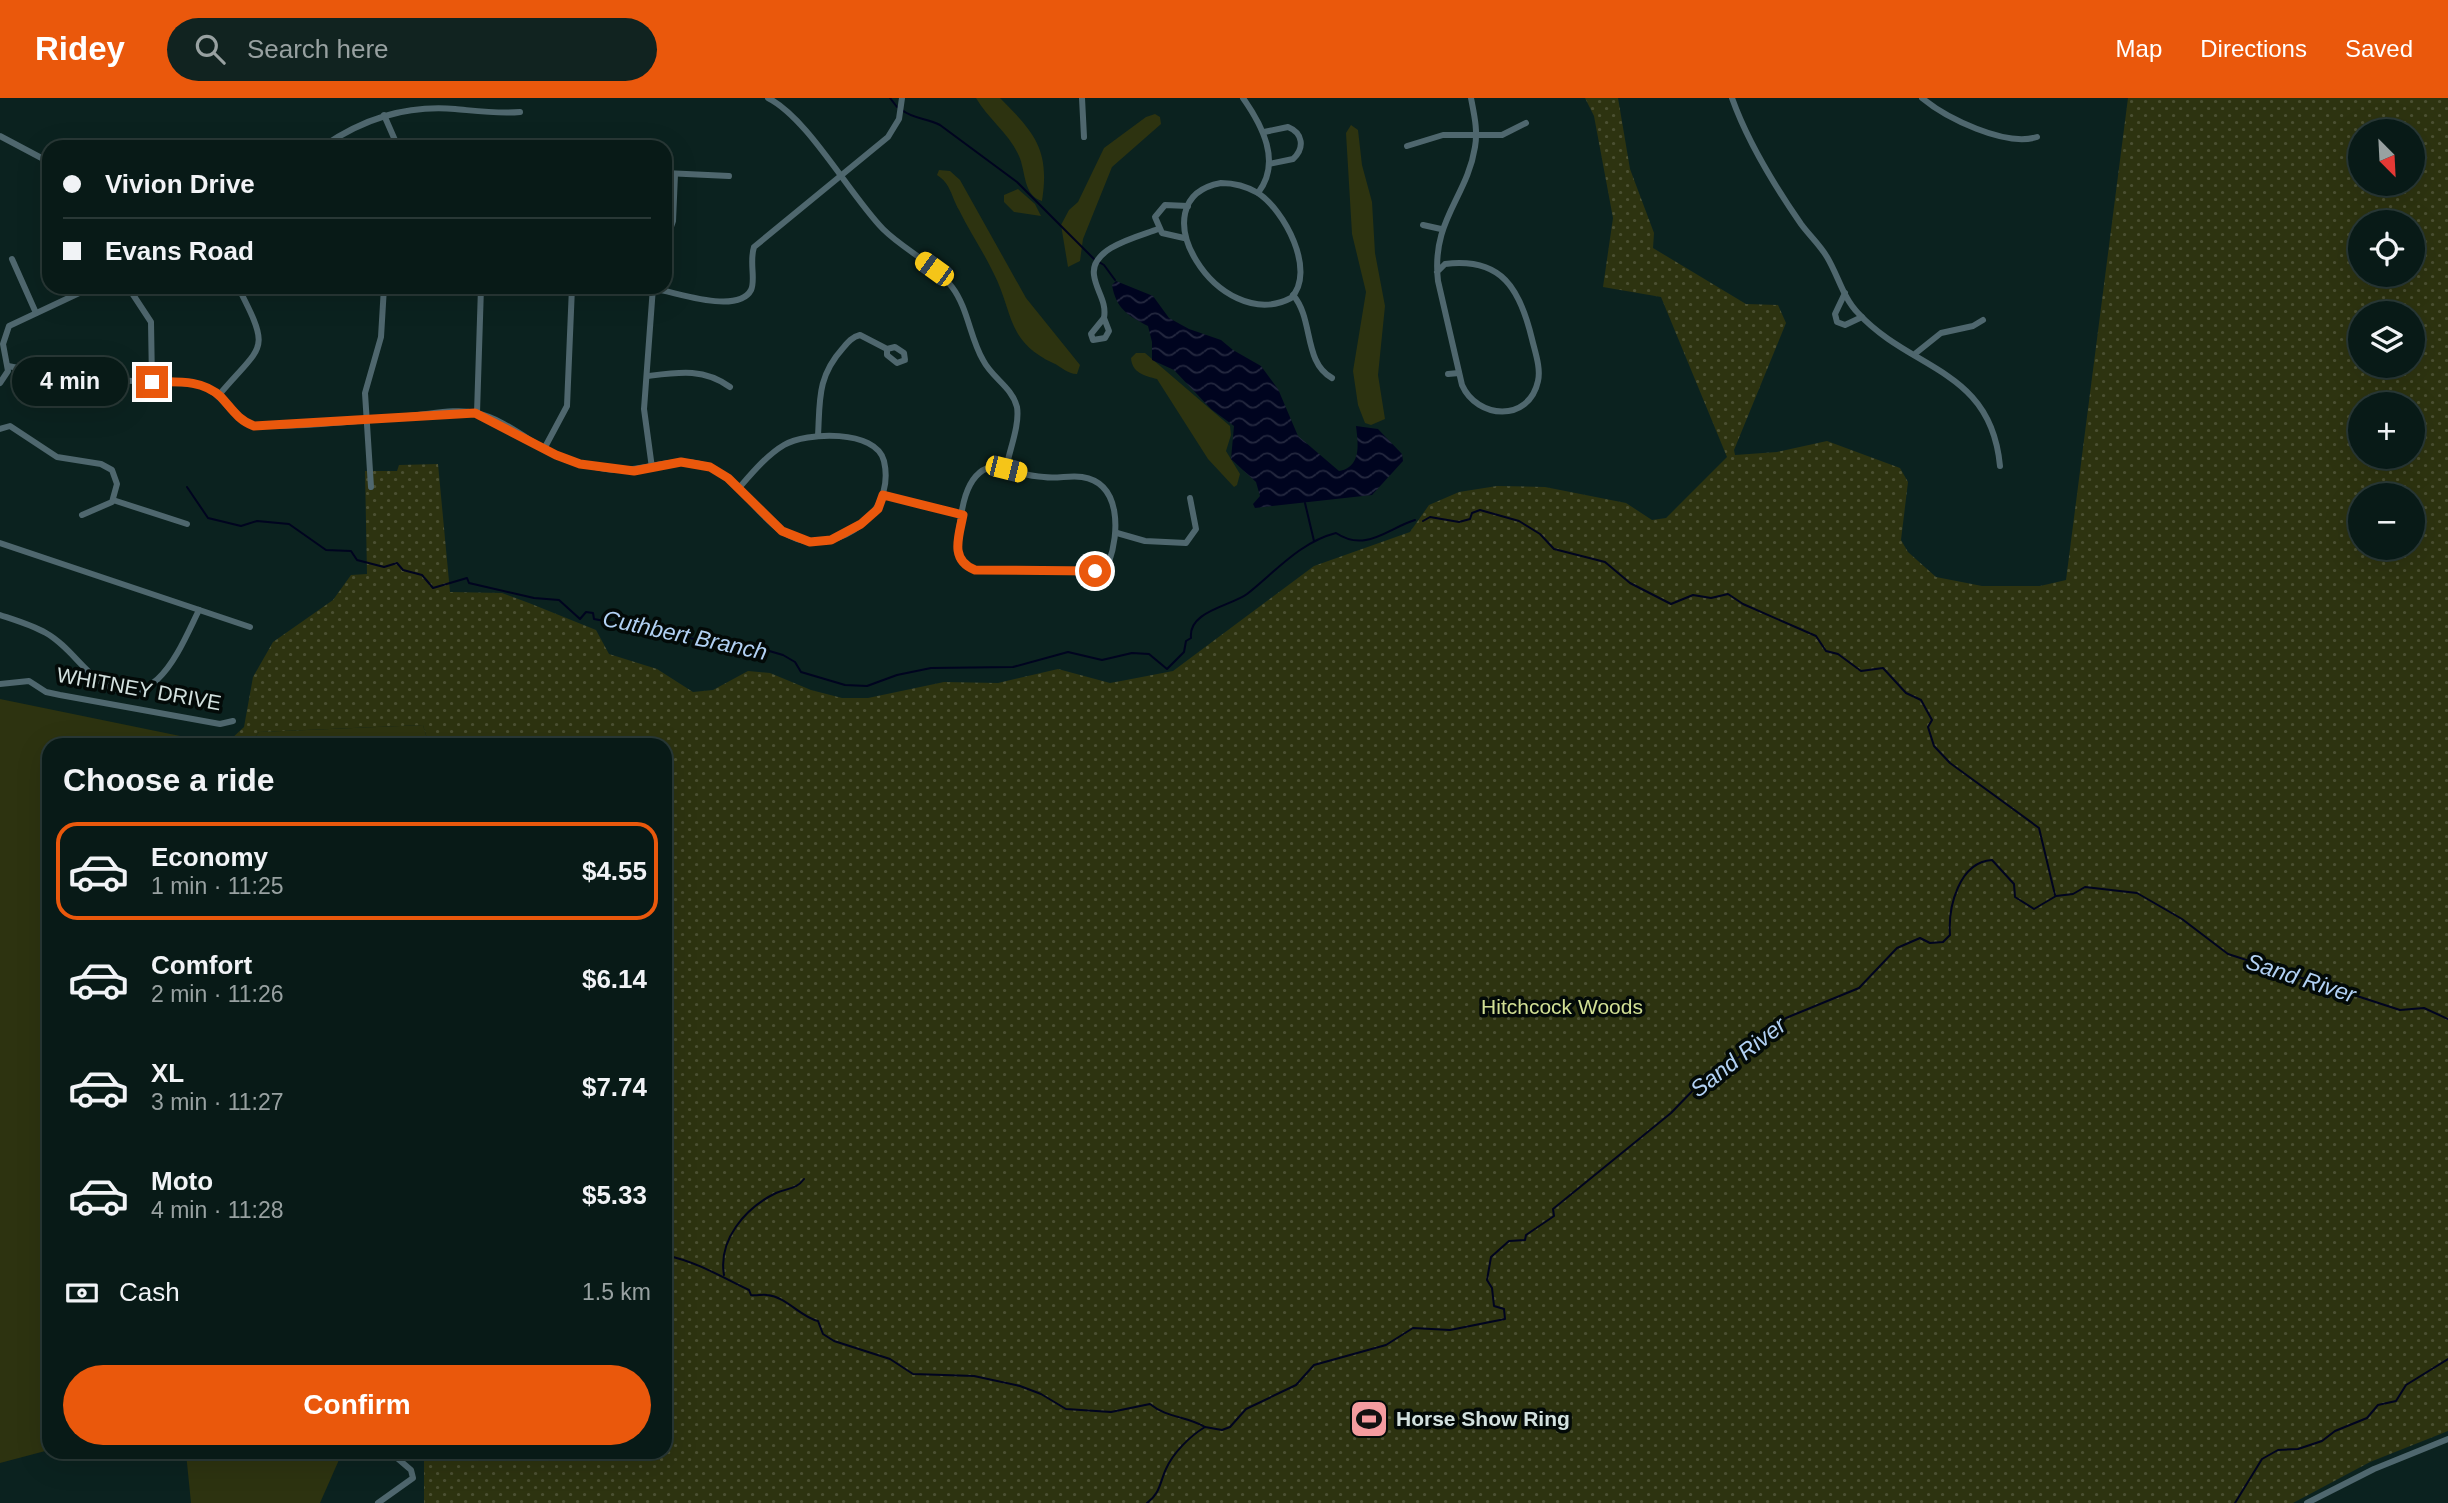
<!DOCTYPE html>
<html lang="en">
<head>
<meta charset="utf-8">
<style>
  body { margin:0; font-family:Helvetica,sans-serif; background:#112320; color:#f1f3f6; height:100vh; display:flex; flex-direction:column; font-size:26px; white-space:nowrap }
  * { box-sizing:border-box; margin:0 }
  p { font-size:23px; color:#98a1a1 }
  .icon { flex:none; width:38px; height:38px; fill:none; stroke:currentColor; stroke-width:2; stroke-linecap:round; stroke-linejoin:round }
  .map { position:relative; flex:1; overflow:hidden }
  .sheet { position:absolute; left:42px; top:640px; width:630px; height:721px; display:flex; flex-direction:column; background:#081a17; border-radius:21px; box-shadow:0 7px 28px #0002,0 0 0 2px #293836 }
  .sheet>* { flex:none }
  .guide { position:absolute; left:42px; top:42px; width:630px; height:154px; border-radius:21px; box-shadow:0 7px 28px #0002,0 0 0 2px #293836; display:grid; align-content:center; height:154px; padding:0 21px; background:#081a17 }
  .needle { width:46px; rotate:156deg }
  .controls { position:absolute; left:2348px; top:21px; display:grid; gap:14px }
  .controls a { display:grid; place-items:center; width:77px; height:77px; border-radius:50%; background:#081a17; box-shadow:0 7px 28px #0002,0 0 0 2px #293836; font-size:35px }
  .end { position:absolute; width:32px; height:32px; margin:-16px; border:9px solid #ea580c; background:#fff; box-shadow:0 0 0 4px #fff }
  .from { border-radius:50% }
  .bubble { position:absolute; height:49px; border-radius:24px; background:#081a17; box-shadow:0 7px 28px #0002,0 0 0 2px #293836; font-size:23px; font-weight:600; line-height:49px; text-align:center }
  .car { position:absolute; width:21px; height:42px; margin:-21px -10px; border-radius:9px; box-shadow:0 0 5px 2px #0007; background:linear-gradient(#f5c518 24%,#345 0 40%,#f5c518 0 76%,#345 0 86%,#f5c518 0) }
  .guide b { display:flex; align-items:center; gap:24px; height:66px; font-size:26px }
  .guide b+b { border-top:2px solid #293836 }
  .guide i { width:18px; height:18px; background:#f1f3f6 }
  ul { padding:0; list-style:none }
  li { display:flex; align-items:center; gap:21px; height:98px; margin:0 14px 10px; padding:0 7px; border:4px solid transparent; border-radius:21px }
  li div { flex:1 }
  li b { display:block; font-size:26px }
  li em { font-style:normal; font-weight:600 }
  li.on { border-color:#ea580c }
  li>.icon { width:63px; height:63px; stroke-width:1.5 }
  h2 { padding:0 21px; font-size:32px; line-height:84px }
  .pay { display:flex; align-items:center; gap:18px; height:77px; padding:0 21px; font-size:26px }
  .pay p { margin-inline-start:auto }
  .button { display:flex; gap:14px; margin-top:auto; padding:14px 21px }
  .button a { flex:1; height:80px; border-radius:42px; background:#ea580c; color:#fff; font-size:28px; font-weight:600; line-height:80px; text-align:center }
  header { display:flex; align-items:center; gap:42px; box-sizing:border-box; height:98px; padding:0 35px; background:#ea580c; color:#fff }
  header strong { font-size:33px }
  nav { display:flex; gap:38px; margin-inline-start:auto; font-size:24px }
  .search { width:490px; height:63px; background:#112320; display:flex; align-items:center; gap:18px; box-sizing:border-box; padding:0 24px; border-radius:38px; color:#98a1a1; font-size:26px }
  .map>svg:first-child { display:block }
  .grass { fill:#2d3310 }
  .park { fill:url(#park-dots); fill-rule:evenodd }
  .water { fill:url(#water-waves) }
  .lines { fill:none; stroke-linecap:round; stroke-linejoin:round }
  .stream { stroke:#00041f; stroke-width:2 }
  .minor { stroke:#4f676e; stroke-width:6 }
  .route { stroke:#ea580c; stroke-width:9 }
  .labels { text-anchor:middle; stroke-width:7; stroke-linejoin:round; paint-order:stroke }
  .street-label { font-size:21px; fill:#d3e1df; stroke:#030a08 }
  .park-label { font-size:21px; fill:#d2e095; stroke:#030a08 }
  .poi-label { font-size:21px; font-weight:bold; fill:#d3e1df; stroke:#030a08; text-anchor:start }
  .water-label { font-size:23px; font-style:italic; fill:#b2d1f4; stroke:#030a08 }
</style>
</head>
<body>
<header>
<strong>Ridey</strong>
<div class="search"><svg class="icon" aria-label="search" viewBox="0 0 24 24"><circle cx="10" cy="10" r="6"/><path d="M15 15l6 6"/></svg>Search here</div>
<nav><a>Map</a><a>Directions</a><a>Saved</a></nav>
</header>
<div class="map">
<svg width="2448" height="1405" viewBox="0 0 2448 1405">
  <defs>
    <pattern id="park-dots" width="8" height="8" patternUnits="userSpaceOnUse" patternTransform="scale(1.75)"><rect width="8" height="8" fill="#2d3310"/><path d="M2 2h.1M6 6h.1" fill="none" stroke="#4b5032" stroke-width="1.8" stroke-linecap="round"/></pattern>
    <pattern id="water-waves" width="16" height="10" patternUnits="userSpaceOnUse" patternTransform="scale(1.75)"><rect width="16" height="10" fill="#00041f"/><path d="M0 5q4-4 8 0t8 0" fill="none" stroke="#24283f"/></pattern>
  </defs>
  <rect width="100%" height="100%" fill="#0b221f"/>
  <g class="grass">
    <path d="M976,0h24c35,35 50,52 42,103 -19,-5 -16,-29 -23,-45 -10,-23 -31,-37 -43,-58z"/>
    <path d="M1155,16l5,3 1,7 -49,43 -29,72 -3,22 -12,6 -7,-42 8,-15 9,-8 26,-54 42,-31z"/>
    <path d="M1351,27l7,5 4,35 10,37 3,51 10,53 -7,69 7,44 -14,6 -6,-2 -7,-18 -5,-34 13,-79 -14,-58 -6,-101z"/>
    <path d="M939,72l11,1 10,9 66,118 54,67 -3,9c-10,0 -15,-7 -24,-11 -48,-23 -39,-51 -60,-91 -10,-21 -24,-41 -34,-62 -8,-14 -8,-26 -22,-35z"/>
    <path d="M1018,91l17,15 6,12 -27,-4 -10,-10v-7z"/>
    <path d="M1136,255h9l85,73 1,9 -5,16 14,23 -3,11 -3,2 -26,-28 -51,-80c-12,-3 -25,-6 -26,-21z"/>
    <path d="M0,601l224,46 -175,1v704l-49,13z"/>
    <path d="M423,627l6,20 -181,1 11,-14z"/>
    <path d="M186,1355v-1l156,1 -22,50h-129z"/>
  </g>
  <path class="park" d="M1585,0h33l12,71 24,64 -1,15 93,56 32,1 8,18 -52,127 1,5 42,-3 50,-11 73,27 8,14 -7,58 7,12 28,25 46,9h58l26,-6 62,-482h320v1333l-78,31 -77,41h-1869v-50l241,-1v-706l-236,-1 -6,-20 -164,7 -11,13 -30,-1 11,-3 15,-14 9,-50 20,-35 60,-42 18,-25 16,-1 -2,-103h32l2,-6 39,-1 12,128 52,1 27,10 67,27 13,24 48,15 36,23 20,-2 35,-19 22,2 41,17 31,8h26l76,-16 54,1 60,-14 52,14 11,-2 52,-10 141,-105 96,-34 19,-27 30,-13 38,-6 48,1 81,16 26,17 14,-2 61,-61 -66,-160 -58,-10 10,-69 -19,-102zM2361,33h52v53h-52zM2361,124h52v53h-52zM2361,215h52v53h-52zM2361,306h52v53h-52zM2361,397h52v53h-52z"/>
  <path class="water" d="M1116,183l37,15 16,22 20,11 32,11 12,10 28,16 17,23 20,47 41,35c23,-4 19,-28 17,-45l22,3 24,25 1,7 -31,34 -117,13 -2,-4 7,-8 -4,-14 -25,-23 3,-33 -23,-17 -37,-39 -22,-10v-18l-4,-16c-19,-10 -32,-17 -36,-41z"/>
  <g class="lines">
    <g class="stream">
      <path d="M890,0l7,9"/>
      <path d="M902,12c11,9 25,8 38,15l77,57 77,77 10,6 11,15"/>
      <path d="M187,389l21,31 33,8 16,-5 32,3 37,26 25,1 6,9 27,7 13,-4 6,7 19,5 11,13 34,-10 2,5 65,15 25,2 21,19 6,-7 7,1 1,6 47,9 5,-7 9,10 64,13 33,2 31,9 12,7 6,10 44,13 22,1 30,-11 34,-7 82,-1 55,-15 34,8 30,-7 17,1 18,15 17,-17 2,-11 5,-3c-3,-27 40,-32 56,-44 28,-22 53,-52 89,-61 30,20 52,-5 79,-13"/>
      <path d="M1305,405l9,38"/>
      <path d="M1423,423l7,-4 29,5 11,-3 2,-6 8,-3 39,11 21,13 14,15 51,13 25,21 41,21 22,-9 18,3 17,-4 15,10 73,32 10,15 12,3 23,17 22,-3 23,25 15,7 11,20 -4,7 6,19 16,17 89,65 16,67"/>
      <path d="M665,1157c32,7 55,21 84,35l2,5c5,1 12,-1 16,0 20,2 33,22 51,26l5,13 11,7 56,18 23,15 61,2 46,10 21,8 25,15 45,3 39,-8c17,14 36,12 55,23"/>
      <path d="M724,1177c-6,-35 21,-67 52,-82 11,-5 20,-3 28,-14"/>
      <path d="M1147,1405c13,-9 13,-21 19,-34 7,-16 24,-33 39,-42l17,3 8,-3 16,-18 50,-24 18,-20 72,-20 27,-17 37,2 55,-11 -1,-10 -10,-3 -2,-18 -5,-8 4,-23 18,-16 16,-1 1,-5 28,-19 -1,-7 118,-96 29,-30 39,-26 47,-39 73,-30 38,-40 23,-10 10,5 13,-1 7,-7c-2,-28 9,-73 42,-75l22,24 1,13 19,12 22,-13 17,-2 12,-7 52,6 45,26 46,35 172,56 24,-2 24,11"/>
      <path d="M2235,1405l27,-44 16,-9 20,-1 24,-8 13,-10 32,-13 11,-13 18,-4 10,-16 42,-26"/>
    </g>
    <g class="minor">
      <path d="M768,0c40,20 81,96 115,131 21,21 51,34 69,58 16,21 18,51 31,73 9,18 29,27 34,47 3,18 -8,44 -11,62"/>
      <path d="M1082,0l2,39"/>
      <path d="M1243,0c19,27 39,64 15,95"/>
      <path d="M1732,0c16,45 42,87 69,126 8,11 19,21 26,33 11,18 16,41 31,56 53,58 133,55 142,153"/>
      <path d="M1922,0c24,20 83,49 115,39"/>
      <path d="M384,17l14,32"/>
      <path d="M1264,34l24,-5c15,6 17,21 5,32l-24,5"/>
      <path d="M0,38l49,26"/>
      <path d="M1407,48l36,-11h59l24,-12"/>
      <path d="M322,49c41,-28 83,-42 133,-38 22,2 43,5 65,3"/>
      <path d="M665,75l64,3"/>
      <path d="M1221,85c13,0 25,3 37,10 26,17 59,78 33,105 -72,38 -157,-99 -70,-115z"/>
      <path d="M1423,127l18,4"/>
      <path d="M1184,140l-22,-5 -7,-16 10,-12 23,1"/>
      <path d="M665,146l8,-23 2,-47"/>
      <path d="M12,161l24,54"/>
      <path d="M1437,174l8,-8c57,-7 75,25 87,75 3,13 9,29 6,42 -9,42 -61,38 -76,4l-24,-104c-7,-61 29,-83 37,-134 3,-17 -1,-33 -4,-49"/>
      <path d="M128,189l23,35 1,60"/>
      <path d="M653,190c20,4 85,27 98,2 5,-10 -2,-28 3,-43l134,-110 11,-18 3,-21"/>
      <path d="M1845,195l-10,21 2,8 8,3 17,-8"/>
      <path d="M1293,197c21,24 10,67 39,83"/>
      <path d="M1104,220c3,-17 -8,-27 -10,-43 -4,-28 47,-39 64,-46"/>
      <path d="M1104,220l5,13 -4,7 -12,2 -2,-6z"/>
      <path d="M1916,255l25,-20 32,-7 10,-6"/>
      <path d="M8,268l62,12 127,6c25,7 33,33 57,42 51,1 102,-5 153,-10 21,-1 48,-8 69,-3 28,6 54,29 79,42 16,8 34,11 51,14 32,5 64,-13 94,-5 46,12 65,79 116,78 42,-2 78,-38 68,-81 -8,-32 -78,-29 -100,-16 -17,10 -32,28 -45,43"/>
      <path d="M1448,276l11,-1"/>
      <path d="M648,278c31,-4 56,-8 82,11"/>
      <path d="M0,285l8,-12 -5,-27 6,-18 83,-39"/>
      <path d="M219,297c44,-52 53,-42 19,-108"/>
      <path d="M477,315l4,-126"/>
      <path d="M0,331l10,-3 47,31 44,7 11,6 5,14 -5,18 -30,13"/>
      <path d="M818,338c2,-36 -1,-59 25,-88 5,-6 9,-11 17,-13l27,14v6l10,8 8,-3 -1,-7 -9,-6 -8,2"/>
      <path d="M544,351l23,-43 5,-119"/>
      <path d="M991,369c18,3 35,9 53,10 13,2 26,-2 38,0 40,6 37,57 27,85l-11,8 -12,2 -111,-2 -14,-9 -4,-12c3,-25 4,-75 34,-82z"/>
      <path d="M652,370l-8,-59 9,-122"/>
      <path d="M371,389l-6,-94 16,-56 3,-50"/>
      <path d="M883,397l80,20"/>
      <path d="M113,402l74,24"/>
      <path d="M1117,435l28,8 41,2 10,-14 -6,-31"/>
      <path d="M0,445l250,84"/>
      <path d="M0,517c15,5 32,10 46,18 20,11 34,33 52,47 56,40 82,-32 101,-70"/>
      <path d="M0,586l29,-3 17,11 14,3 160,29 13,-3"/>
      <path d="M378,1405l35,-25 -2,-8 -21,-18"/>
      <path d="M2307,1405l67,-34 74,-30"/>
    </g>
  </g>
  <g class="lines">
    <path class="route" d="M152,284c24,0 50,-3 69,15 11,12 17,23 33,29l221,-13 81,42 24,9 54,7 47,-9 29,5 18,11 54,53 28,11 21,-2 30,-16 17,-15 5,-14 80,20c-4,21 -14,45 12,55l120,1"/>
  </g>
  <defs>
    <symbol id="stadium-square" viewBox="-11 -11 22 22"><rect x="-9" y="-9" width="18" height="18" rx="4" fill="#f49b9f" stroke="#030a08"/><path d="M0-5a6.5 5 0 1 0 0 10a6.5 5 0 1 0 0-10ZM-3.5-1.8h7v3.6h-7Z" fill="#111"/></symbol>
  </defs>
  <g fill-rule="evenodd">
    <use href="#stadium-square" x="1347" y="1299" width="44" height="44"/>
  </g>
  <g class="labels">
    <g class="street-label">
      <text transform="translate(139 591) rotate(10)" y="7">WHITNEY DRIVE</text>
    </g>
    <g class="park-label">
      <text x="1562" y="916">Hitchcock Woods</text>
    </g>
    <g class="poi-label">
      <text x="1396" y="1328">Horse Show Ring</text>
    </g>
    <g class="water-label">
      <text transform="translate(685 537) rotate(12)" y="8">Cuthbert Branch</text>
      <text transform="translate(2301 880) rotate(18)" y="8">Sand River</text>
      <text transform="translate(1738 959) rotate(-38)" y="8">Sand River</text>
    </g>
  </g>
</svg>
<div class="controls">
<a><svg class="needle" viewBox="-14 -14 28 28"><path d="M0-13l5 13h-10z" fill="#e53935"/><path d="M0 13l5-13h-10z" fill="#98a1a1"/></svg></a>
<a><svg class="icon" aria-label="locate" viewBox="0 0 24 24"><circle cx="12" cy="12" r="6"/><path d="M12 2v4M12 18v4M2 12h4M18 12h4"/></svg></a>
<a><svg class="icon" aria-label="layers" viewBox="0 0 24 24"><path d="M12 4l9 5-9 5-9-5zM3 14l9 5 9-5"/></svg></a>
<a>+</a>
<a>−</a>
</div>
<i class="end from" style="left:1095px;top:473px"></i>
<i class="end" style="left:152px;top:284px"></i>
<div class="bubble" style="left:12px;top:259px;width:116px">4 min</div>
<i class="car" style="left:934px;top:171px;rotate:306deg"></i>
<i class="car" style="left:1006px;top:371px;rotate:104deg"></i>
<div class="guide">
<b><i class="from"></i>Vivion Drive</b>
<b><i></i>Evans Road</b>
</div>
<section class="sheet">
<h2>Choose a ride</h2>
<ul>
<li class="on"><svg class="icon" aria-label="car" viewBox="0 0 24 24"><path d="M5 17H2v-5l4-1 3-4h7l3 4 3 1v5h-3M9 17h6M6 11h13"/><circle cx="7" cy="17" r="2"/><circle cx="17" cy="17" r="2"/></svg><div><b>Economy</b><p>1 min · 11:25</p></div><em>$4.55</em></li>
<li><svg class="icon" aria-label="car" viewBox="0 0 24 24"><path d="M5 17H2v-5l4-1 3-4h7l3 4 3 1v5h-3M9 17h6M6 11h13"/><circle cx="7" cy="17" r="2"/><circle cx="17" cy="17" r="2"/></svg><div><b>Comfort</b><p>2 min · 11:26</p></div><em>$6.14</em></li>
<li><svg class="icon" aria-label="car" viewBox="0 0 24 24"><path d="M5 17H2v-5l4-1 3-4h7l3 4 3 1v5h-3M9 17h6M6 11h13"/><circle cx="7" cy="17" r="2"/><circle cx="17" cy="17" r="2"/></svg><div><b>XL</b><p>3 min · 11:27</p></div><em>$7.74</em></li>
<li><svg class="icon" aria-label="car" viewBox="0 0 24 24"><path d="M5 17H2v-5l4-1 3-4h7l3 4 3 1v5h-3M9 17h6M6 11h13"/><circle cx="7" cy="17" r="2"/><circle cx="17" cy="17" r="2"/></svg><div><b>Moto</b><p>4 min · 11:28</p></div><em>$5.33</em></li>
</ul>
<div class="pay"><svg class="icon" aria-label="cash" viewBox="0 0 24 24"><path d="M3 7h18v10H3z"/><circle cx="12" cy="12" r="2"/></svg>Cash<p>1.5 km</p></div>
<div class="button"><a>Confirm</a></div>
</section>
</div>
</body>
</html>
